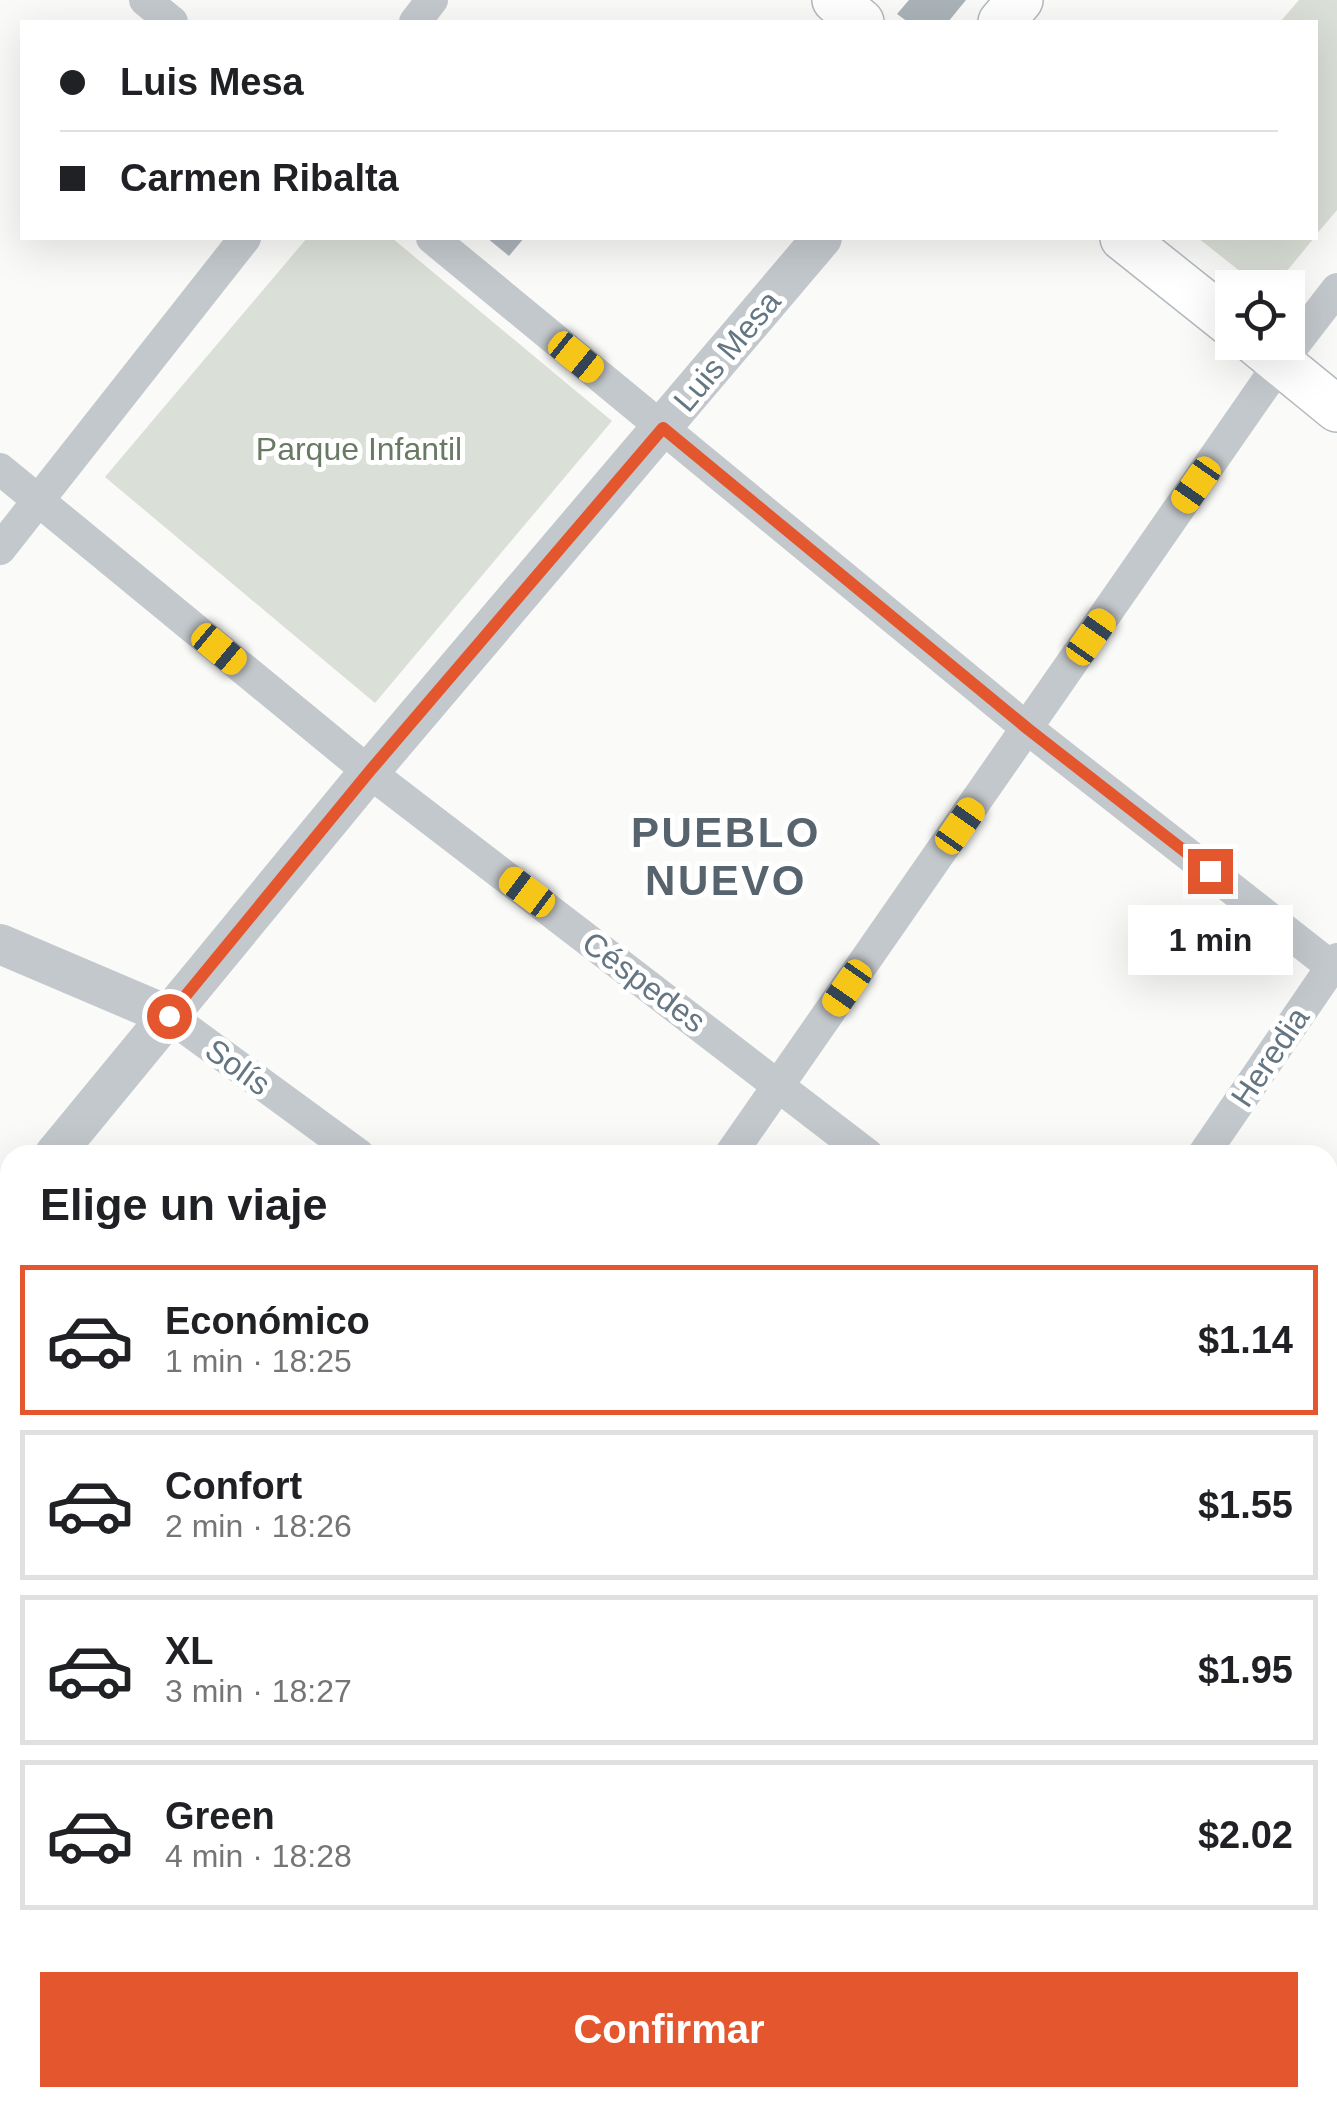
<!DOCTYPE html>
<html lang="es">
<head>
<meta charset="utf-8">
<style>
  body { margin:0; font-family:Arial,sans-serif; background:#f2f2f2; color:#202124; height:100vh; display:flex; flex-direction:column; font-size:38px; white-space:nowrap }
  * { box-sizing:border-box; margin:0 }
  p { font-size:32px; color:#757577 }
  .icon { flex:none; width:55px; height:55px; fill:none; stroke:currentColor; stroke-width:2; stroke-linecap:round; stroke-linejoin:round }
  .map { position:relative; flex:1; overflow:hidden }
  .panel { position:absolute; left:0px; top:1145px; width:1338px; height:962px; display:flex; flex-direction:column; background:#fff; border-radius:30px 30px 0 0; box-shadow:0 10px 40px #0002 }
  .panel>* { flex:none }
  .guide { position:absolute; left:20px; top:20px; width:1298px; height:220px; border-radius:0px; box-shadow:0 10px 40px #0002; display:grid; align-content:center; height:220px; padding:0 40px; background:#fff }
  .controls { position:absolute; left:1215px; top:270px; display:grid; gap:20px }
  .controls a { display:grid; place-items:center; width:90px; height:90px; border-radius:0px; background:#fff; box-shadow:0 10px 40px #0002; font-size:50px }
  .end { position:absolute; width:45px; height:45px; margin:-22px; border:12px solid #e4572e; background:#fff; box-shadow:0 0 0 5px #fff }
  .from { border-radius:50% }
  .bubble { position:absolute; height:70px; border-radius:0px; background:#fff; box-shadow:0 10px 40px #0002; font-size:32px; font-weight:800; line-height:70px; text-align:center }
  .car { position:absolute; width:30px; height:60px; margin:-30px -15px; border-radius:12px; box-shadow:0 0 8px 2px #0007; background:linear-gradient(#f5c518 24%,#345 0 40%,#f5c518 0 76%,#345 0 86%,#f5c518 0) }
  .guide b { display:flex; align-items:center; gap:35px; height:95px; font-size:38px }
  .guide b+b { border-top:2px solid #e0e0e0 }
  .guide i { width:25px; height:25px; background:#202124 }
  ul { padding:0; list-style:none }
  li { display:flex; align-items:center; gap:30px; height:150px; margin:0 20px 15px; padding:0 20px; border:5px solid #e0e0e0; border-radius:0px }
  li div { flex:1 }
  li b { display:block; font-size:38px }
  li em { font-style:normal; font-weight:800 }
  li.active { border-color:#e4572e }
  li>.icon { width:90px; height:90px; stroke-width:1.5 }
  h2 { padding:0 40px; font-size:45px; line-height:120px }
  .button { display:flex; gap:20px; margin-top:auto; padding:20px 40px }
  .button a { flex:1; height:115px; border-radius:0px; background:#e4572e; color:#fff; font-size:40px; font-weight:800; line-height:115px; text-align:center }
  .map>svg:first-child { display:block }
  .green { fill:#dadfd7 }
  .water { fill:#bbc7cb }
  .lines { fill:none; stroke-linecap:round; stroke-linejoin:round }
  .stream { stroke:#bbc7cb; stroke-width:11 }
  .building { fill:#aab3b9 }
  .secondary-casing { stroke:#b3babf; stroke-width:48 }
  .minor { stroke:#c3c8cc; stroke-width:32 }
  .tertiary { stroke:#c3c8cc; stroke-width:40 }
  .secondary { stroke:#fff; stroke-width:45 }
  .route { stroke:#e4572e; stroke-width:12 }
  .labels { text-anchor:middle; stroke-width:10; stroke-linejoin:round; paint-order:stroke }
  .street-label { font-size:32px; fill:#657683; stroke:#fff }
  .park-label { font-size:32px; fill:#687a64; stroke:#fff }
  .district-label { font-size:42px; font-weight:bold; letter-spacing:2.5px; fill:#57646e; stroke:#fff }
</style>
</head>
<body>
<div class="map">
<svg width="1337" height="2107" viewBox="0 0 1337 2107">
  <rect width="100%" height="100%" fill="#fafaf8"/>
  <g class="green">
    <path d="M1299,0h38v210l-22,26v-214h-35z"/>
    <path d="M307,238h85l220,183 -237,282 -270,-226z"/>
    <path d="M1198,238h116l-41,50 -13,-1z"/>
    <path d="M0,2027l10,4v67h179l25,9h-214z"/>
  </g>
  <g class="water">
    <path d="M0,1859l10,3v169l-10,-4z"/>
    <path d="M189,2098h421l15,9h-411z"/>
  </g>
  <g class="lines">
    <path class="stream" d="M1328,1567l9,-7"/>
  </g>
  <g class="building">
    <path d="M909,0h57l-18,22h-40l-11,-8z"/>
    <path d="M487,238h37l-15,18z"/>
  </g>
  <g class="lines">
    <defs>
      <g id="secondary">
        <path d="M835,0l26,22"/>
        <path d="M1001,22l19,-22"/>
        <path d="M1123,238l109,87"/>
        <path d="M1255,342l82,67"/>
      </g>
    </defs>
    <use href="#secondary" class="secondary-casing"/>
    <g class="minor">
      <path d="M145,0l27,22"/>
      <path d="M415,22l17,-22"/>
      <path d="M432,238l596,491 309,242"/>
      <path d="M0,469l369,303 499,383"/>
      <path d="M0,549l245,-311"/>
      <path d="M169,1016l190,139"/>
      <path d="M730,1155l550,-792 57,-74"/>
      <path d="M1203,1155l134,-196"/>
      <path d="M0,1734l10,3"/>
    </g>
    <g class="tertiary">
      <path d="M0,944l169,72"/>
      <path d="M54,1155l315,-383 453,-534"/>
      <path d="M0,1220l10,-12"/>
      <path d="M0,1360l10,7"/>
      <path d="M1110,2098l13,9"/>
    </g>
    <use href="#secondary" class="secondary"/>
  </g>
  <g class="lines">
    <path class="route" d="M169,1016l200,-244 294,-344 365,301 182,142"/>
  </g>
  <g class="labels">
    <g class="street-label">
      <text transform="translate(727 351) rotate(-50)" y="11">Luis Mesa</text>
      <text transform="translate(644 982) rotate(37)" y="11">Céspedes</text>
      <text transform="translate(1270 1057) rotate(-56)" y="11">Heredia</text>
      <text transform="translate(238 1067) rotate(36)" y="11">Solís</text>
    </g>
    <g class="park-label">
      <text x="359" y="460">Parque Infantil</text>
    </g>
    <g class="district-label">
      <text x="726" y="847">PUEBLO<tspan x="726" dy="48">NUEVO</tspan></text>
    </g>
  </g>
</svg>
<div class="controls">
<a><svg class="icon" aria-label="locate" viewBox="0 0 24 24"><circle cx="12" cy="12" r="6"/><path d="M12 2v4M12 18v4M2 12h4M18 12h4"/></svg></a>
</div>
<i class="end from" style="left:169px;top:1016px"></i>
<i class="end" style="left:1210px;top:871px"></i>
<div class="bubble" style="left:1128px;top:905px;width:165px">1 min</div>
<i class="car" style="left:576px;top:357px;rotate:129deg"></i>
<i class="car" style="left:1196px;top:485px;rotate:215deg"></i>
<i class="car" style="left:1091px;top:637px;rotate:35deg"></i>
<i class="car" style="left:219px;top:649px;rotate:130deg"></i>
<i class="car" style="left:960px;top:826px;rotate:35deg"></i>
<i class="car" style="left:527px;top:892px;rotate:307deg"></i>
<i class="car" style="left:847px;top:988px;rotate:215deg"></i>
<div class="guide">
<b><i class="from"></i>Luis Mesa</b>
<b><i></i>Carmen Ribalta</b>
</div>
<section class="panel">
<h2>Elige un viaje</h2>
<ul>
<li class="active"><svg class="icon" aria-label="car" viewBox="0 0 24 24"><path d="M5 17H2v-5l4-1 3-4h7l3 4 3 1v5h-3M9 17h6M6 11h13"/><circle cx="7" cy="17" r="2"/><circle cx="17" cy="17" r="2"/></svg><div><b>Económico</b><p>1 min · 18:25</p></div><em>$1.14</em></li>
<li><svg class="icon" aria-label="car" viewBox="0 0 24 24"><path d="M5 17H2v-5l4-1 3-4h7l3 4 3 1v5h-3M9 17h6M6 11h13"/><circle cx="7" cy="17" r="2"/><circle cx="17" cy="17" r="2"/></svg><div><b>Confort</b><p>2 min · 18:26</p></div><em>$1.55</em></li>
<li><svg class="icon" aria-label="car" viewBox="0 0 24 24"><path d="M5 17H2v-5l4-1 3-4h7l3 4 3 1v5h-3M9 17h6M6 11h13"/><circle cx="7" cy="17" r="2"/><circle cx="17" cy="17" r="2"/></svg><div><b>XL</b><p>3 min · 18:27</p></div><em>$1.95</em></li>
<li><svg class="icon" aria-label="car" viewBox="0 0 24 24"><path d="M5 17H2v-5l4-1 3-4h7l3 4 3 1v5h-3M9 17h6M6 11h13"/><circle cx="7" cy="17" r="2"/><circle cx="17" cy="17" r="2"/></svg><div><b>Green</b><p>4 min · 18:28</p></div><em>$2.02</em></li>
</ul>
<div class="button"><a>Confirmar</a></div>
</section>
</div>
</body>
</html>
